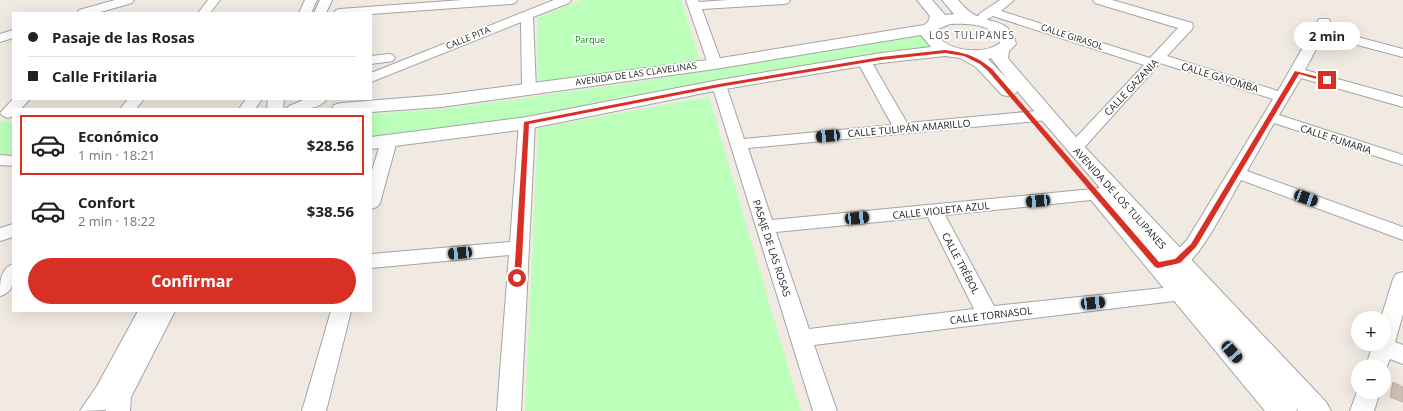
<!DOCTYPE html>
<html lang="es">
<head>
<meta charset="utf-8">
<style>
  body { margin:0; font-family:"Open Sans",sans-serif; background:#f6f6f6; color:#222; height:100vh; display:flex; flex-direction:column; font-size:15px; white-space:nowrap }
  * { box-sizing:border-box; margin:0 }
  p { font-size:13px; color:#767676 }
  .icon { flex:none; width:22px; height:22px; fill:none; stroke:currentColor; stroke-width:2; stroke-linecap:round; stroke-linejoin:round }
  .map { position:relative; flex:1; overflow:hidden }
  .side { position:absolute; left:12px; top:108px; width:360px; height:204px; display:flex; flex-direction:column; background:#fff; border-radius:0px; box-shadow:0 4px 16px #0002 }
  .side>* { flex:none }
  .hud { position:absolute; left:12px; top:12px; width:360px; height:88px; border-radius:0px; box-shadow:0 4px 16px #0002; display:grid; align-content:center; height:88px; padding:0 16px; background:#fff }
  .tools { position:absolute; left:1351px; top:311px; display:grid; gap:8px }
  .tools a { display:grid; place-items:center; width:40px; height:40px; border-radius:50%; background:#fff; box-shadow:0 4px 16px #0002; font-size:20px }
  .end { position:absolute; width:18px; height:18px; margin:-9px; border:5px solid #d93025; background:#fff; box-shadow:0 0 0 2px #fff }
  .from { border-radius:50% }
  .bubble { position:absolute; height:28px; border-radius:14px; background:#fff; box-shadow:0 4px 16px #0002; font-size:13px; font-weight:700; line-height:28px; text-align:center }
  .car { position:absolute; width:12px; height:24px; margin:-12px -6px; border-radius:5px; box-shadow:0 0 3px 1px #0007; background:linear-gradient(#222 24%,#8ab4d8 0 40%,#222 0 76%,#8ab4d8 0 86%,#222 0) }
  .hud b { display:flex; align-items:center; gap:14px; height:38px; font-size:15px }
  .hud b+b { border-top:1px solid #e0e0e0 }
  .hud i { width:10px; height:10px; background:#222 }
  ul { padding:7px 0 0; list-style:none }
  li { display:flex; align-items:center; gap:12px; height:60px; margin:0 8px 6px; padding:0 8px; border:2px solid transparent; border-radius:0px }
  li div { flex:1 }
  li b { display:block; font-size:15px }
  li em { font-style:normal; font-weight:700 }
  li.active { border-color:#d93025 }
  li>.icon { width:36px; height:36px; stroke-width:1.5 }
  .button { display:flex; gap:8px; margin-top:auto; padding:8px 16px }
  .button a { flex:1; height:46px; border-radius:24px; background:#d93025; color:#fff; font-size:16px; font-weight:700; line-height:46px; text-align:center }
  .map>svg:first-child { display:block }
  .park { fill:#bbffba }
  .building { fill:#ccbfb8; stroke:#c3aea3 }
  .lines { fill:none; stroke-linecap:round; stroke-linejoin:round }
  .minor-casing { stroke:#a4a4a4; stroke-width:2 }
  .tertiary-casing { stroke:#a4a4a4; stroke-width:2 }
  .minor { fill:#fff; fill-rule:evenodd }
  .tertiary { fill:#fff; fill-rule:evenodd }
  .route { fill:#d93025 }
  .labels { text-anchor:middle; stroke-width:3.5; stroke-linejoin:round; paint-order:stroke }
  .far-street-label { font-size:9px; fill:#1d1d1d; stroke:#fff }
  .far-park-label { font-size:9px; fill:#028700; stroke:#fff }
  .far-quarter-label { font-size:10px; letter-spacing:1px; fill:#505050; stroke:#fff }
  .street-label { font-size:10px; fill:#1d1d1d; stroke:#fff }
</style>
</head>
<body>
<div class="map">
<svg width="1403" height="411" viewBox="0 0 1403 411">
  <rect width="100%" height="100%" fill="#f0eae2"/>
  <g class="park">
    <path d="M582,0h99l20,64 -163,23 -1,-69z"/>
    <path d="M923,34l6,14 -411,73 -147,20v-27l81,-6 193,-27z"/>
    <path d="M709,97l92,314h-276l13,-283z"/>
    <path d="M0,121l13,1v33l-13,-1z"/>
  </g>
  <path class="building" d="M1393,382l10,5v15l-13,-5z"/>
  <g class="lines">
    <defs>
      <g id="minor">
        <path d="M115,0h19l-2,3 -35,10h-20l2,-3z"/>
        <path d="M208,0h12l-10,13h-12z"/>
        <path d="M305,0h12l-6,13h-12z"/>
        <path d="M320,0h12l-6,13h-12z"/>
        <path d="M462,0h55l-2,3 -4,1 -140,10v-1h-37l2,-3 4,-1z"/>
        <path d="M554,0h17l-2,3 -36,14 3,72 -2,3 -5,1 -5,-1 -2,-3 -1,-67 -150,60v-9z"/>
        <path d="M686,0h12l1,2 29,-2h62l-2,3 -4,1 -82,5 20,55 -2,3 -5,1 -5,-1 -2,-3z"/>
        <path d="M1000,0h14l-13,11 149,47 28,-30 -83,-25 -2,-3h19l80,23 1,3 -1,3 -25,27 111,35 41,-72h10l1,3 -3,7 76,20v8l-80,-21 -18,34 98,27v10l-102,-29 -22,37 124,40v10l-129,-42 -27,48 156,56v13l-162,-60c-11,19 -40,77 -57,86 -7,4 -19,5 -27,3l-3,-5 3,-5 15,-4 15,-15 86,-141 -113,-36 -79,88 -6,2 -6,-2 -2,-3 2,-3 75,-80 -151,-49 -9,5 -5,-1 -1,-3 1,-3z"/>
        <path d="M13,30v8l-13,4v-8z"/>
        <path d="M388,54l5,1 2,3 -2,3 -22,3v-8z"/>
        <path d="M864,57l5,1 2,3 36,62 140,-13 5,2 3,3 -3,3 -5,2 -299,28 24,72 341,-33 6,2 3,4 -3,4 -174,18 49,91 188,-20 7,2 3,5 -3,5 -7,2 -368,45 23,66h-24l-101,-326 2,-3 5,-1 5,1 2,3 18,54 148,-14 -35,-64 2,-3zM928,217l46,92 -165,20 -33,-97z"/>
        <path d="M13,99h17l-9,10h-8v7l-5,2 -5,-2 -3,-3z"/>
        <path d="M128,99h16l-8,10h-16z"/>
        <path d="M246,99h16l-7,10h-16z"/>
        <path d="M268,99h16l-1,10h-16z"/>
        <path d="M306,99h21c-9,12 -28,10 -41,10l3,-3z"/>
        <path d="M527,118l6,2 2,3 -14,288h-24l12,-156 -138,13v-14l139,-12 9,-119 2,-3z"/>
        <path d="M389,136l6,2 2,3 -17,62 -3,4 -6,2v-35l10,-33 2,-3z"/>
        <path d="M0,155l13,1v10l-13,-1z"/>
        <path d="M13,224v13l-13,4v-13z"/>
        <path d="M13,264c0,14 3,28 -13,32 0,-14 0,-27 13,-32z"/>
        <path d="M1403,272v42l-8,28 8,3v19l-13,-5 -6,14v-7h-18l7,-22h11v-26h-3l12,-39 3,-5z"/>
        <path d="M138,311h37l-44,86 -1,14h-24v-1l-26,1 17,-25z"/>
        <path d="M331,311h20l-25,100h-24z"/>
        <path d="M1358,389v3h22l-6,19h-24z"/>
      </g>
      <path id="tertiary" d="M917,0h15l13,15 9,-1 -12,-14h16c5,6 12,13 19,16 18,8 34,4 39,28l-7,7 -1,7 3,4 71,82 244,258 5,9h-33l-3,-4 2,4h-32l-174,-211 -3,-5 3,-5 9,-2 -83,-97 -3,4 -6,1 -6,-1 -26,-28 -16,-9 -15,-2 -64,7 -162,27 -192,39 -156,20v-12l156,-20 192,-37 162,-27 50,-6 -10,-12 -206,34 -274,38 -70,5v-3h-39l2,-4 7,-2 100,-8 274,-36 209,-34 4,-3 2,-6zM950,24c15,-1 46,-1 50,19 -16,12 -51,9 -63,-8l1,-6zM991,58l16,21 -19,-20z"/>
    </defs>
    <use href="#minor" class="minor-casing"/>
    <use href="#tertiary" class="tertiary-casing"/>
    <use href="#minor" class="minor"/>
    <use href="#tertiary" class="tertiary"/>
  </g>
  <path class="route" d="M945,50c21,3 30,5 47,19l167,193 16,-3 16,-15 104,-173 35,9 -3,2 -28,-8 -103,173 -16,16 -22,5 -3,-1 -167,-196 -8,-7 -16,-8 -19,-3 -64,7 -162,27 -190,37 -8,154 -4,2 -3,-2 10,-156 195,-38 162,-27z"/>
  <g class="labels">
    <g class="far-street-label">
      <text transform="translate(1072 37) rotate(18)" y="3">CALLE GIRASOL</text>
      <text transform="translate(468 38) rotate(-22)" y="3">CALLE PITA</text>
      <text transform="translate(636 74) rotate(-8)" y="3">AVENIDA DE LAS CLAVELINAS</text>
    </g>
    <g class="far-park-label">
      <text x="590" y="43">Parque</text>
    </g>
    <g class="far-quarter-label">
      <text x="972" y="39">LOS TULIPANES</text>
    </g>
    <g class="street-label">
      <text transform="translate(1220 77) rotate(17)" y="4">CALLE GAYOMBA</text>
      <text transform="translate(1131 87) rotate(-47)" y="4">CALLE GAZANIA</text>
      <text transform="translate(909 128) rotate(-5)" y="4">CALLE TULIPÁN AMARILLO</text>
      <text transform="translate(1336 139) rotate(18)" y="4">CALLE FUMARIA</text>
      <text transform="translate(1120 198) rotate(48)" y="4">AVENIDA DE LOS TULIPANES</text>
      <text transform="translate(941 210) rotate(-6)" y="4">CALLE VIOLETA AZUL</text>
      <text transform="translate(772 248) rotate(72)" y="4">PASAJE DE LAS ROSAS</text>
      <text transform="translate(961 263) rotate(62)" y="4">CALLE TRÉBOL</text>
      <text transform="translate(991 315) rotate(-7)" y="4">CALLE TORNASOL</text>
    </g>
  </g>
</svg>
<div class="tools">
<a>+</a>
<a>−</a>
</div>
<i class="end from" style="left:517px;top:278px"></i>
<i class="end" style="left:1327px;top:80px"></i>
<div class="bubble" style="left:1294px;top:22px;width:66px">2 min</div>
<i class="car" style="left:828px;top:136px;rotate:265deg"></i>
<i class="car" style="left:1306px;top:198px;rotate:110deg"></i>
<i class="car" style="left:1038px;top:201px;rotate:265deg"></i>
<i class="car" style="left:857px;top:218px;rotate:84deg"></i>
<i class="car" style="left:460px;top:253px;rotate:265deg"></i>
<i class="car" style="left:1093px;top:303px;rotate:84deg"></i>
<i class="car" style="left:1232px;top:352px;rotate:139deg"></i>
<div class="hud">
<b><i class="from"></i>Pasaje de las Rosas</b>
<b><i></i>Calle Fritilaria</b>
</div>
<section class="side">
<ul>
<li class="active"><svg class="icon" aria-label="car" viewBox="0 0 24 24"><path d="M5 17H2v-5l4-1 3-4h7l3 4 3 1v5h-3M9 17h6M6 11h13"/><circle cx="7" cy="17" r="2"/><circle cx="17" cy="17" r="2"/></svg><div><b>Económico</b><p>1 min · 18:21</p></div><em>$28.56</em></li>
<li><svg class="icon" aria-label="car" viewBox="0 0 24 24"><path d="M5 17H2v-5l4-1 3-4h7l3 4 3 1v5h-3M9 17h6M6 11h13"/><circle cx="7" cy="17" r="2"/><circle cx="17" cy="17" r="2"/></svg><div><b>Confort</b><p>2 min · 18:22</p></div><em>$38.56</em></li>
</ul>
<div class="button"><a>Confirmar</a></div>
</section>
</div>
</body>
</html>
